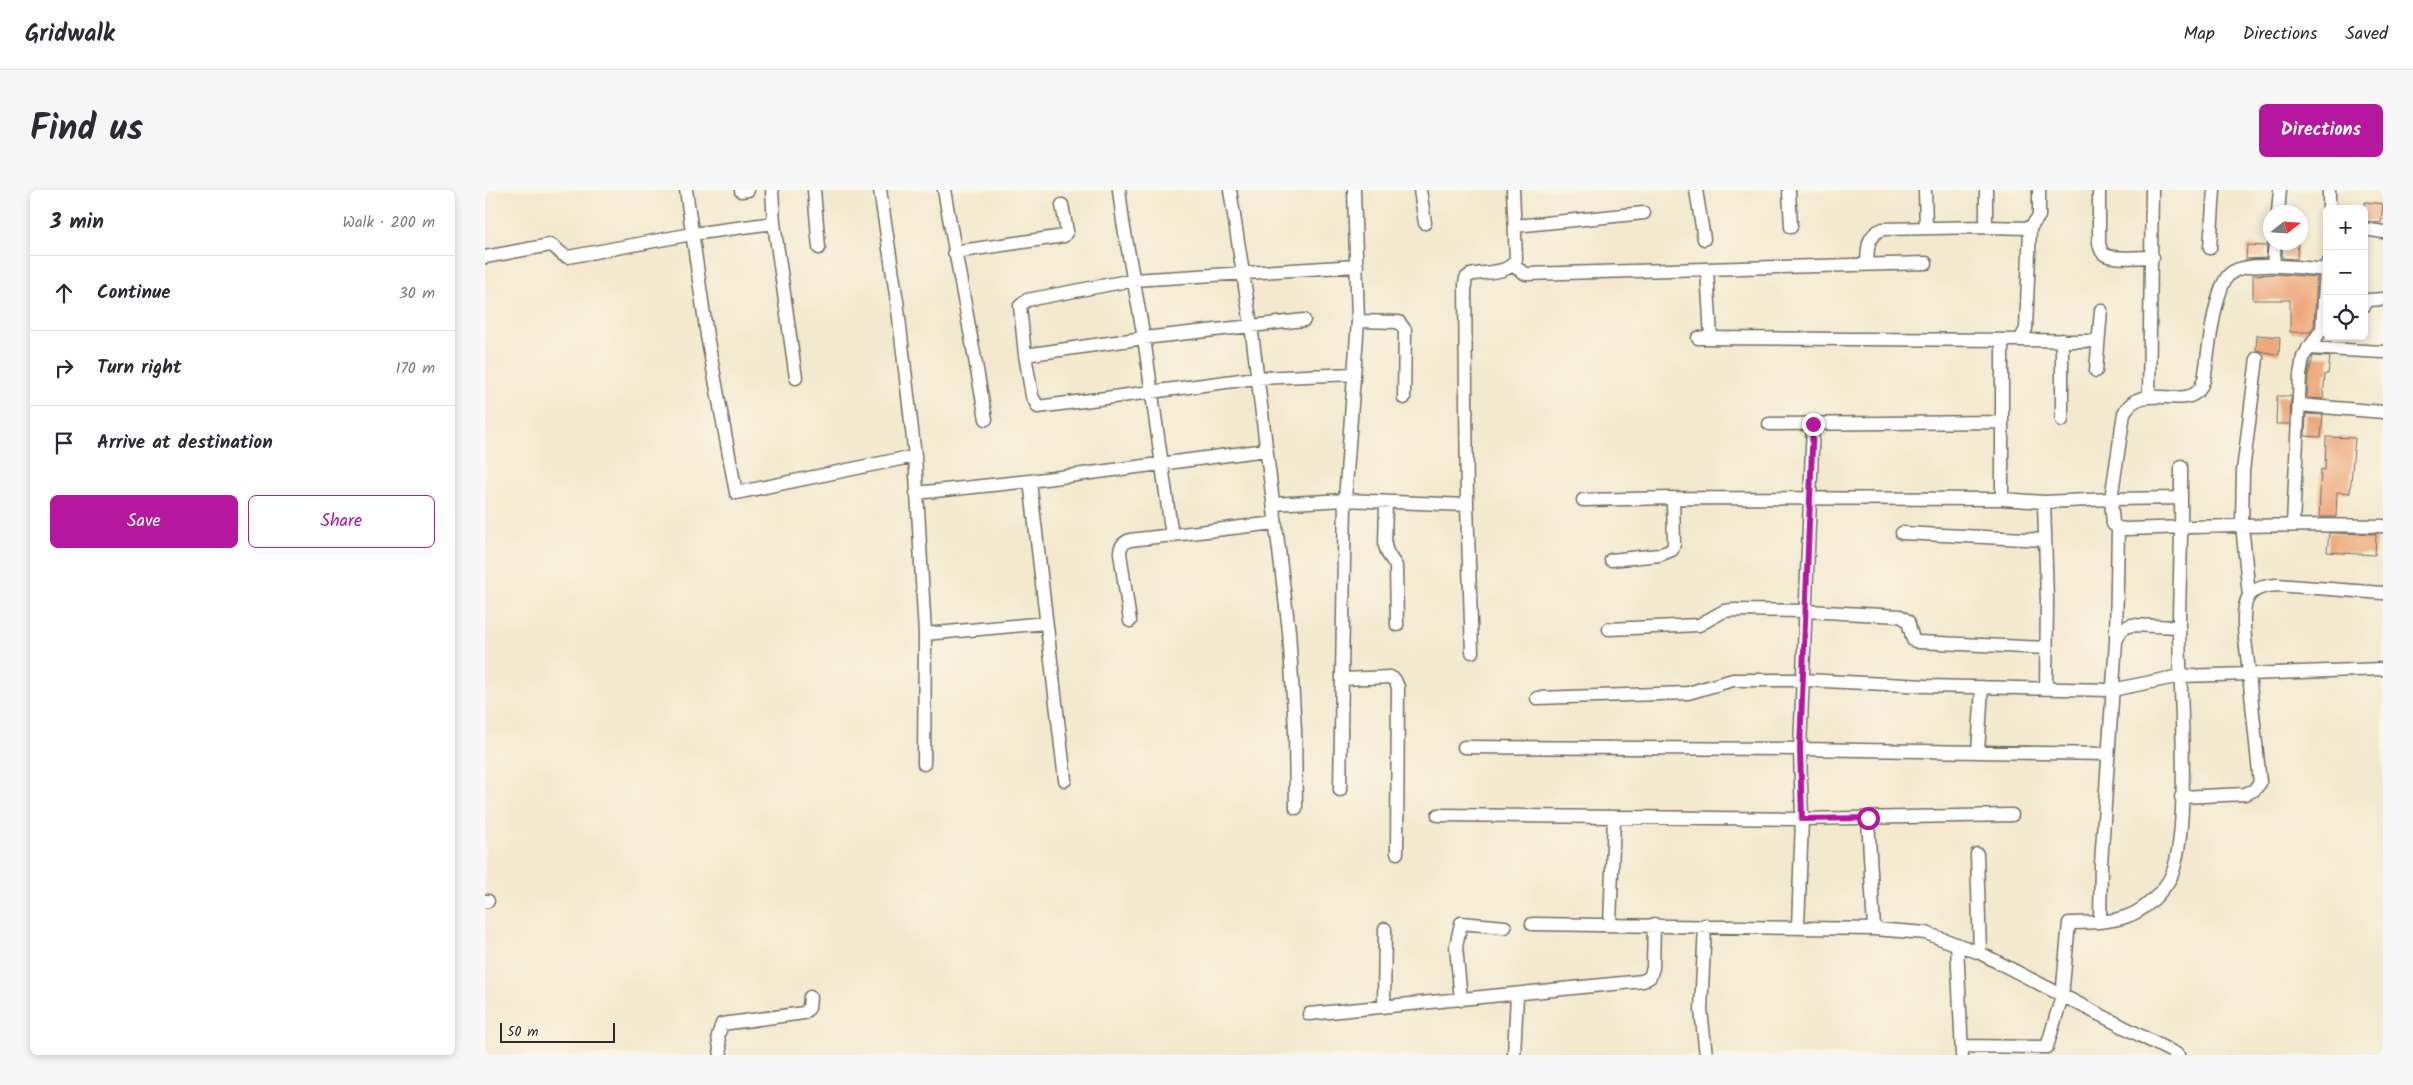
<!DOCTYPE html>
<html lang="en">
<head>
<meta charset="utf-8">
<style>
	:root { --surface:#fff; --page:#f7f7f7; --text:#2b2b33; --muted:#7c7c81; --line:#e1e1e2; --accent:#b5179e }
	body { margin:0; font-family:Kalam,sans-serif; background:var(--page); color:var(--text) }
	.controls { position:absolute; right:15px; top:15px; display:grid; overflow:hidden; border-radius:8px; box-shadow:0 2px 8px #0003 }
	.controls button { width:45px; height:45px; display:grid; place-items:center; padding:0; border:0; border-bottom:1px solid var(--line); background:var(--surface); color:var(--text); font:25px sans-serif }
	.compass { position:absolute; left:1778px; top:15px; width:45px; height:45px; border-radius:50%; background:var(--surface); box-shadow:0 2px 8px #0003; rotate:73deg }
	.scale { position:absolute; left:15px; bottom:12px; width:115px; box-sizing:border-box; padding-left:5px; border:2px solid #2b2b2b; border-top:0; font-size:14px; line-height:18px; white-space:nowrap; color:#2b2b2b; -webkit-text-stroke:4px #fcf5e5; paint-order:stroke }
	.stop { position:absolute; width:15px; height:15px; margin:-11px; border:4px solid #b5179e; border-radius:50%; background:#fff }
	.stop.end { background:#b5179e; border-color:#fff; box-shadow:0 1px 5px #0008 }
	.list { margin:0; padding:0; list-style:none }
	h2 { display:flex; justify-content:space-between; align-items:center; height:65px; margin:0; padding:0 20px; font-size:21px }
	h2 small { font-size:16px; font-weight:400; color:var(--muted) }
	.list li { display:grid; grid-template-columns:32px 1fr auto; gap:15px; align-items:center; box-sizing:border-box; height:75px; padding:0 20px; border-top:1px solid var(--line) }
	.list b { display:block; font-size:19px; white-space:nowrap }
	.list em { font-size:16px; font-style:normal; color:var(--muted) }
	.actions { display:flex; gap:10px; padding:15px 20px }
	.actions a { flex:1; padding:11px 0; border:1px solid var(--accent); border-radius:8px; text-align:center; font-size:18px; color:var(--accent) }
	.actions .main { background:var(--accent); color:#fff }
	.icon { flex:none; width:28px; height:28px; fill:none; stroke:currentColor; stroke-width:2; stroke-linecap:round; stroke-linejoin:round }
	.map { position:relative; flex:none; width:1898px; height:865px; overflow:hidden; border-radius:8px }
	header { display:flex; align-items:center; gap:30px; box-sizing:border-box; height:70px; padding:0 25px; background:var(--surface); border-bottom:1px solid var(--line) }
	header strong { font-size:24px }
	nav { display:flex; gap:28px; margin-inline-start:auto; font-size:18px }
	.intro { display:flex; align-items:center; justify-content:space-between; box-sizing:border-box; height:120px; padding:0 30px }
	h1 { margin:0; font-size:35px }
	.button { padding:12px 22px; border-radius:8px; background:var(--accent); color:#fff; font-size:18px; font-weight:700 }
	main { display:flex; gap:30px; padding:0 30px }
	aside { flex:1; background:var(--surface); border-radius:8px; box-shadow:0 2px 8px #0003 }
	.map>svg:first-child { display:block }
	.building { fill:#eda87c }
	.lines { fill:none; stroke-linecap:round; stroke-linejoin:round }
	.street-casing { stroke:#716e64; stroke-width:15 }
	.street { stroke:#fff; stroke-width:12 }
	.route { stroke:#b5179e; stroke-width:6 }
</style>
</head>
<body>
<header>
<strong>Gridwalk</strong>
<nav><a>Map</a><a>Directions</a><a>Saved</a></nav>
</header>
<div class="intro"><h1>Find us</h1><a class="button">Directions</a></div>
<main>
<aside>
<h2>3 min<small>Walk · 200 m</small></h2>
<ul class="list">
<li><svg class="icon" aria-label="ahead" viewBox="0 0 24 24"><path d="M12 20V5M6 11l6-6 6 6"/></svg><div><b>Continue</b></div><em>30 m</em></li>
<li><svg class="icon" aria-label="right" viewBox="0 0 24 24"><path d="M7 20v-9h11M14 6l5 5-5 5"/></svg><div><b>Turn right</b></div><em>170 m</em></li>
<li><svg class="icon" aria-label="arrive" viewBox="0 0 24 24"><path d="M6 21V4h12l-3 4 3 4H6"/></svg><div><b>Arrive at destination</b></div></li>
</ul>
<div class="actions"><a class="main">Save</a><a>Share</a></div>
</aside>
<div class="map">
<svg width="1898" height="865" viewBox="0 0 1898 865">
	<rect width="100%" height="100%" fill="#fcf5e5"/>
	<filter id="ink" filterUnits="userSpaceOnUse"><feTurbulence type="fractalNoise" baseFrequency=".02" numOctaves="2"/><feDisplacementMap in="SourceGraphic" scale="10" xChannelSelector="R" yChannelSelector="G"/><feConvolveMatrix kernelMatrix="1 2 1 2 8 2 1 2 1" color-interpolation-filters="sRGB"/></filter>
	<filter id="wash" filterUnits="userSpaceOnUse"><feTurbulence type="fractalNoise" baseFrequency=".0096" numOctaves="4" result="noise"/><feDisplacementMap in="SourceGraphic" scale="20" xChannelSelector="R" yChannelSelector="G"/><feGaussianBlur stdDeviation="1.12" result="paint"/><feColorMatrix in="noise" values="0 0 0 0 0 0 0 0 0 0 0 0 0 0 0 0 0 1.4 0 .05"/><feComposite in="paint" operator="in"/></filter>
	<g filter="url(#wash)">
		<rect width="100%" height="100%" fill="#f2e9ce"/>
		<g id="blocks">
			<!-- building -->
			<path class="building" d="M1880,12l18,2 -2,19 -17,-2z
				M1798,52h15l-1,17 -15,-1z
				M1762,55l20,1 -1,12 -20,1z
				M1791,84l41,3 -3,49 -4,6h-20v-32h-37v-25z
				M1772,145l23,2 -1,18 -23,-5z
				M1828,166l17,1 -2,17h-3l-2,25 -16,-1 1,-22z
				M1792,206h14l-1,28h-14z
				M1821,224l17,1 -2,22 -16,-1z
				M1841,247l29,1 -5,55 -13,-1 -1,25h-17l2,-48 4,1z
				M1844,343l47,1 -1,21 -48,-3z"/>
		</g>
	</g>
	<g filter="url(#ink)">
		<use href="#blocks" fill-opacity="0" stroke="#716e64" stroke-width="1"/>
		<g class="lines">
			<defs>
				<path id="street" d="M201,0l21,146 29,157 179,-37 10,178 121,-11
					M287,0l2,33 22,155
					M329,0l5,58
					M395,0l17,111 18,155
					M459,0l42,229
					M634,0l4,32 21,116 28,198
					M745,0l21,135 38,306 6,99 1,78
					M935,0l5,33
					M1211,0l8,49
					M1304,0l2,37
					M1440,0l1,38
					M1501,0v37l44,1
					M1614,0v53c1,4 1,8 5,11 7,6 38,3 49,3
					M256,1l7,-1
					M1844,19v-19
					M1793,22l2,-22
					M1030,36l129,-13
					M1879,39l19,3
					M1725,58l4,-58
					M469,62l110,-16 3,-5 -5,-26
					M0,67l65,-12c8,2 9,10 18,12l124,-23 82,-11
					M1382,74c1,-15 -1,-29 16,-35l103,-2
					M1028,76l13,8 400,-11
					M1788,76l2,-24
					M1222,79l4,69
					M1879,116l4,-6 15,-1
					M819,130l-160,18 -119,17 -5,-49 7,-6 106,-20 224,-14
					M873,131l41,1 6,8 -1,68
					M1213,148l322,2 6,-11 4,-101 9,-12v-26
					M1535,150l77,1
					M1577,150v80
					M1823,158l75,4
					M540,165l7,41 6,11 218,-29 98,-4
					M1611,181l5,-61
					M1664,207l3,-207
					M1814,215l84,7
					M1284,234l232,-2
					M1696,276v32
					M431,303l114,-12
					M1517,309v-158
					M1098,310l90,-2 329,1 42,3 67,-3 13,-86c17,-32 56,-4 74,-22 3,-2 4,-8 6,-11 4,-22 10,-95 27,-107 17,-13 73,-5 95,-3l1,-6
					M901,312l-1,44 3,8 8,12 1,59
					M1559,312l3,98 -1,89
					M788,314l72,-4 122,5
					M1808,334l7,-149 3,-18 19,-28 4,-59
					M1417,343l143,7
					M1126,370l48,-5 13,-5 2,-6 -1,-46
					M1898,403l-106,-8c-10,1 -21,2 -28,11 -11,15 -1,59 0,78l134,-5
					M1764,406l-7,-72 1,-53 14,-113
					M645,431l-10,-68c0,-7 3,-10 10,-13l145,-17
					M1124,439l90,-4 25,-14 9,-1 73,1 94,5 8,5 5,19 5,2 128,6
					M1631,448l2,-110
					M987,462l-5,-147 -2,-221 1,-6 4,-3c15,-4 39,0 46,-16l-3,-69
					M858,489l47,-2 5,3 3,7 -1,166
					M1052,508l151,-5 45,-13h71l122,6 186,4 68,-14 69,-2 11,109 -6,7 -9,4 -64,3
					M979,557l336,2 308,5
					M1493,562l4,-65
					M439,574l1,-130
					M580,590l-35,-299 236,-31
					M855,600l5,-290 13,-179 -4,-131
					M953,625l364,4 210,-4
					M1383,628l6,111
					M1492,664l3,99
					M0,711h3
					M1615,732l1,-58 15,-223 6,-12 9,-4 48,2
					M1047,734l342,5 52,4 54,20 198,102
					M1125,735l4,-108
					M1220,735l-4,85 5,45
					M1313,737l4,-108 -2,-70 13,-325
					M1472,754l5,111
					M976,810l-5,-54 5,-23 44,4
					M899,817l1,-78
					M824,824l334,-33 7,-4 3,-9 1,-44
					M1477,856l85,1 15,-51 7,-73c45,-1 71,-1 99,-41 25,-38 11,-203 11,-255 0,-43 3,-86 2,-129l-70,1 2,25 5,4 8,1c86,-3 171,-5 257,-3
					M236,865l-3,-19 4,-12 82,-11 5,-5 1,-11
					M1029,865l3,-60"/>
			</defs>
			<!-- street casing -->
			<use href="#street" class="street-casing"/>
			<!-- street -->
			<use href="#street" class="street"/>
		</g>
	</g>
	<g class="lines" filter="url(#ink)">
		<!-- route -->
		<path class="route" d="M1328,234l-13,324 2,71 66,-1"/>
	</g>
</svg>
<div class="controls">
<button>+</button>
<button>−</button>
<button><svg class="icon" aria-label="locate" viewBox="0 0 24 24"><circle cx="12" cy="12" r="6"/><path d="M12 2v4M12 18v4M2 12h4M18 12h4"/></svg></button>
</div>
<svg class="compass" viewBox="-18 -18 36 36"><path d="M0-13l5 13h-10z" fill="#e53935"/><path d="M0 13l5-13h-10z" fill="#7c7c81"/></svg>
<div class="scale">50 m</div>
<div class="stop" style="left:1383px;top:628px"></div>
<div class="stop end" style="left:1328px;top:234px"></div>
</div>
</main>
</body>
</html>
